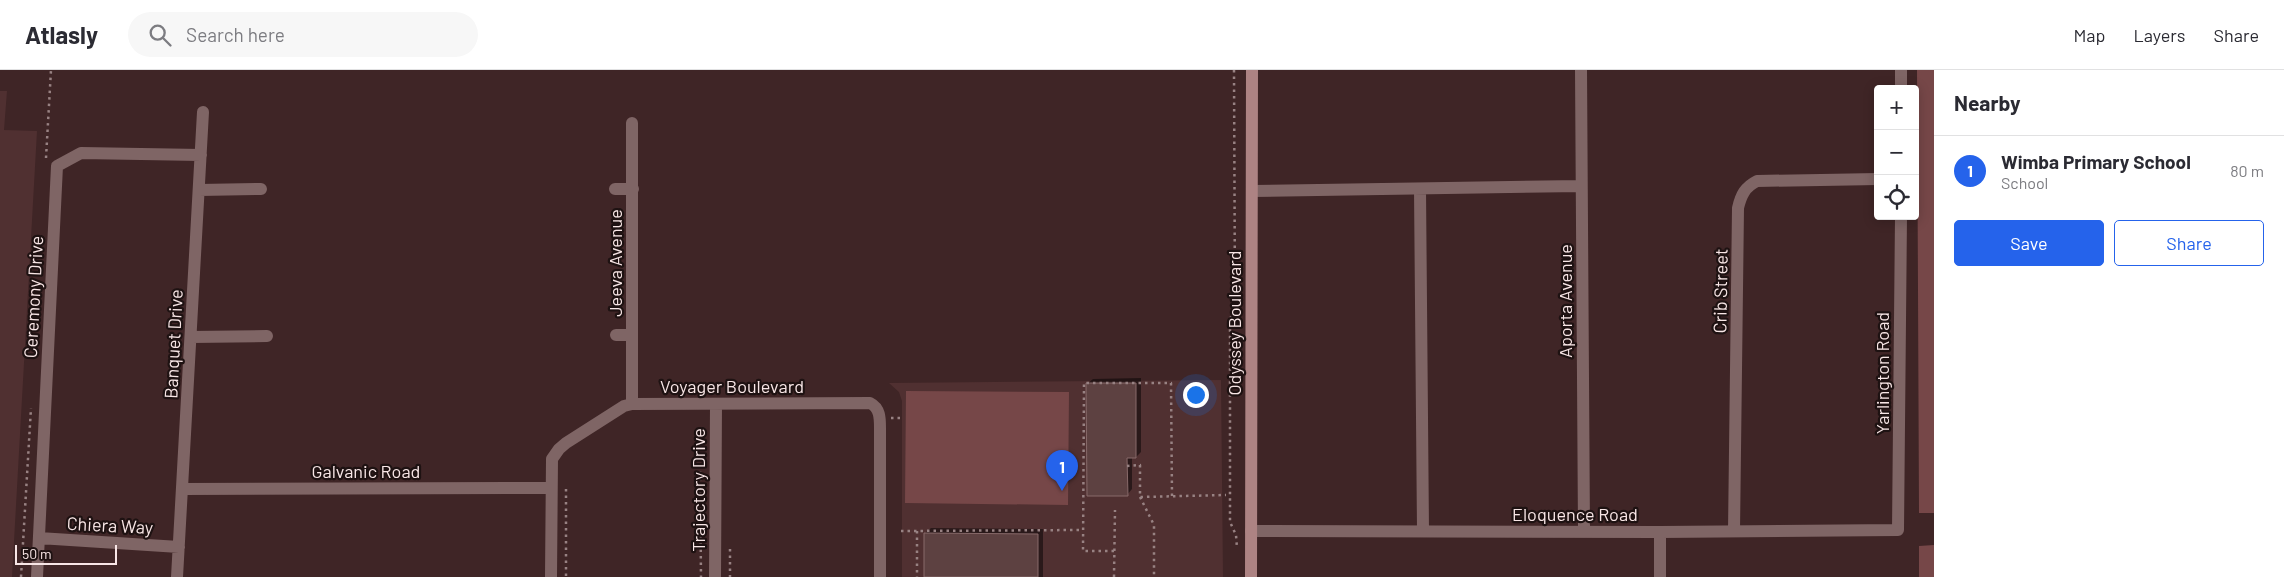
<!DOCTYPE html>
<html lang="en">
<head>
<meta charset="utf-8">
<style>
	:root { --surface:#fff; --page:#f7f7f7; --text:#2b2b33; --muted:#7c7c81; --line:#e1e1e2; --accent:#2563eb }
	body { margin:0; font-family:Barlow,sans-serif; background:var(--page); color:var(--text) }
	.controls { position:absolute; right:15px; top:15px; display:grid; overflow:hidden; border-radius:5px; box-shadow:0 2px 12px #0003 }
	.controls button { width:45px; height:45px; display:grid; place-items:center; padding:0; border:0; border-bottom:1px solid var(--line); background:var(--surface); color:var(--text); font:25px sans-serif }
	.scale { position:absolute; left:15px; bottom:12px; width:102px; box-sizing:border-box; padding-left:5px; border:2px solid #f8e6e6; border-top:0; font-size:14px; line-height:18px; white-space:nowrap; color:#f8e6e6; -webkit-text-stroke:4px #1e1212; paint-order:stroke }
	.you { position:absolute; left:1195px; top:324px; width:18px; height:18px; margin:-12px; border:4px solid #fff; border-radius:50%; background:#1a73e8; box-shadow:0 0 0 8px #1a73e833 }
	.badge { display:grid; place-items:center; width:32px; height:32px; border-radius:50%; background:var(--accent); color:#fff; font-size:16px; font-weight:700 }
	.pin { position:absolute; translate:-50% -41px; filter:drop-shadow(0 1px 2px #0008) }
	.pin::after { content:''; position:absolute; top:26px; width:18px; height:15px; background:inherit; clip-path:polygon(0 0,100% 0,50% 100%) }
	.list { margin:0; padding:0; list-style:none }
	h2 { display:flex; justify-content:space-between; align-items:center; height:65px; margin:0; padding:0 20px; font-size:21px }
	h2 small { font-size:16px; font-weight:400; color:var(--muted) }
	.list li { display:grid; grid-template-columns:32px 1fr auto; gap:15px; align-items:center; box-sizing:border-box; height:70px; padding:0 20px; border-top:1px solid var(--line) }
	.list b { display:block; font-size:19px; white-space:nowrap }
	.list p { margin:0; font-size:16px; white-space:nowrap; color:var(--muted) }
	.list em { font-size:16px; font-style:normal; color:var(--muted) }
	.actions { display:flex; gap:10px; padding:15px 20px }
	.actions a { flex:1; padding:11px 0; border:1px solid var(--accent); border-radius:5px; text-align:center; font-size:18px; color:var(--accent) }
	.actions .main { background:var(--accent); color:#fff }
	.icon { flex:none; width:28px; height:28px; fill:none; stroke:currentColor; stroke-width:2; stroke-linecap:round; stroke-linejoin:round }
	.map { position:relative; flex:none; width:1934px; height:507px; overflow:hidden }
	header { display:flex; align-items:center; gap:30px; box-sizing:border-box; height:70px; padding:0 25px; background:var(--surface); border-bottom:1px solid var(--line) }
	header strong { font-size:24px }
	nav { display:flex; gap:28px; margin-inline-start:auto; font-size:18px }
	.search { width:350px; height:45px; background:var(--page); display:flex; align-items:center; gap:12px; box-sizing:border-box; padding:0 18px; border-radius:28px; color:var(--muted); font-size:19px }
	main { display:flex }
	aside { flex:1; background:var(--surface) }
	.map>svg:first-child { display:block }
	.built { fill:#503031 }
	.green { fill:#764748 }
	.shadow { fill:#0007 }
	.building { fill:#5d4141; stroke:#886a6a }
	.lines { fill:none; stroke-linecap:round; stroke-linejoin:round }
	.path { stroke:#988283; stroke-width:2.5; stroke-dasharray:2.5 4; stroke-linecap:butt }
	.street { stroke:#7f6565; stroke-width:12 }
	.secondary { stroke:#ad8383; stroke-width:12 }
	.labels { text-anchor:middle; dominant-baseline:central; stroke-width:4.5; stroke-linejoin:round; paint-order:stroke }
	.street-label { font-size:18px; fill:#f8e6e6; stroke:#1e1212 }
</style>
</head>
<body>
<header>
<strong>Atlasly</strong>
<div class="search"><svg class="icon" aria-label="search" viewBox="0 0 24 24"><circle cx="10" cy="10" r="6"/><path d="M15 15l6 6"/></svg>Search here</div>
<nav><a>Map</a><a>Layers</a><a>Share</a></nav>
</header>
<main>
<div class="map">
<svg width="1934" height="507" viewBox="0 0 1934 507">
	<rect width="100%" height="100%" fill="#3f2526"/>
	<!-- built -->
	<path class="built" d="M0,21h7l-3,39 33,1 -25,446h-12z
		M1221,310l2,197h-321v-176l-3,-9 -10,-9z"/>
	<!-- green -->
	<path class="green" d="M1917,0h17v443h-15z
		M906,321l163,1 -1,113 -163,-2z
		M1934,475v32h-15v-31z"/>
	<!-- shadow -->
	<path class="shadow" d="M1141,308v74l-5,5h-4v32l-5,6 -40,-111 6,-5z
		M931,458l112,1v48h-118v-44z"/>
	<!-- building -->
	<path class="building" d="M1086,313h50v75h-9l1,38h-41z
		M924,463l114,1v43h-114z"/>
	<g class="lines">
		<!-- path -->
		<path class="path" d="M1234,0l1,234 -5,16v202l6,13 1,13
			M46,88l5,-88
			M891,348h10
			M700,395l1,112
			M1127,396l13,-1v32l86,-2
			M566,419v88
			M1140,427l14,28v52
			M901,461l181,-1
			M917,461v46
			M730,479v28
			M1114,481h-31l1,-168h87l1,113
			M21,507l10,-169
			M1114,507l1,-67"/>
		<!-- street -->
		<path class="street" d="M1581,0l3,461
			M1901,0v19
			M615,119h18
			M1420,119l3,342
			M199,120l62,-1
			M1252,121l329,-5
			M616,265h16
			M191,267l76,-1
			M632,334v-281
			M182,419l369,-1
			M1251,461l409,1 238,-2 3,-314
			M1734,461l4,-323c3,-13 7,-21 19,-27l121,-2
			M1660,462v45
			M39,468l140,9
			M37,507l20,-411 24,-13 120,2
			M177,507l26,-465
			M551,507l1,-118 7,-10 7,-6 58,-37 8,-2 238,-1c10,5 10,15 10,25v149
			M715,507l1,-173"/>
		<!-- secondary -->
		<path class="secondary" d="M1251,507l1,-507"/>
	</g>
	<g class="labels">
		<!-- street labels -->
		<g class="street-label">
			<text transform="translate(615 193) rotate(-90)">Jeeva Avenue</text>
			<text transform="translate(1720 221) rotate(-89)">Crib Street</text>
			<text transform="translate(33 227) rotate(-87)">Ceremony Drive</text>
			<text transform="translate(1565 231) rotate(-90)">Aporta Avenue</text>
			<text transform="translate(1234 253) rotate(-90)">Odyssey Boulevard</text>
			<text transform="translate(173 274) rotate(-87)">Banquet Drive</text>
			<text transform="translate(1882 303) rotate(-90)">Yarlington Road</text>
			<text x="732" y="316">Voyager Boulevard</text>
			<text x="366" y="401">Galvanic Road</text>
			<text transform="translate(698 420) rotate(-90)">Trajectory Drive</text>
			<text x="1575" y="444">Eloquence Road</text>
			<text transform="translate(110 455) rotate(3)">Chiera Way</text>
		</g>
	</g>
</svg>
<div class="controls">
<button>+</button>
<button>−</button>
<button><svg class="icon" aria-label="locate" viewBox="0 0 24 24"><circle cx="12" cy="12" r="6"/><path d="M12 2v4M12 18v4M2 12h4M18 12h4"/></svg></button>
</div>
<div class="scale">50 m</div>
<div class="you"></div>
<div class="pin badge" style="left:1062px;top:421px">1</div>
</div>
<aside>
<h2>Nearby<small></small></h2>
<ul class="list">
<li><span class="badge">1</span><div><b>Wimba Primary School</b><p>School</p></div><em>80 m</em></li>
</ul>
<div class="actions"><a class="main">Save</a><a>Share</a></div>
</aside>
</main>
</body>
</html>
